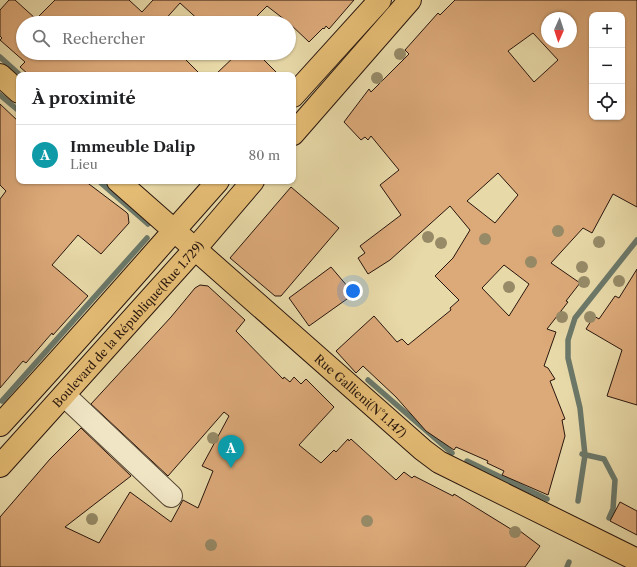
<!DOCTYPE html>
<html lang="fr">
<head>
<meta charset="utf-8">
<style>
	:root { --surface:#fff; --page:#f6f6f6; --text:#202124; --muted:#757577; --line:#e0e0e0; --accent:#2563eb }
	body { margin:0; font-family:"Libre Caslon Text",serif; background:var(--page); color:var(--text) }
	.controls { position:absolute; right:12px; top:12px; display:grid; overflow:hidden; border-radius:8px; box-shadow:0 1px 3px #0004 }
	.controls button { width:36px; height:36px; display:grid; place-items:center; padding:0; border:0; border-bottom:1px solid var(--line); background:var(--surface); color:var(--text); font:20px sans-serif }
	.compass { position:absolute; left:541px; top:12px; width:36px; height:36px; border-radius:50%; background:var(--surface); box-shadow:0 1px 3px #0004; rotate:183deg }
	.you { position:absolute; left:353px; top:291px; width:14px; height:14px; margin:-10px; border:3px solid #fff; border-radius:50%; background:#1a73e8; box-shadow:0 0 0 6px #1a73e833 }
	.badge { display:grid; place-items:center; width:26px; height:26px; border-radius:50%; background:var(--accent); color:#fff; font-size:13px; font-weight:700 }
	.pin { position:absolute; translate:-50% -33px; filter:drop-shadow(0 1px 2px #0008) }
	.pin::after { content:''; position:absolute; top:21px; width:14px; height:12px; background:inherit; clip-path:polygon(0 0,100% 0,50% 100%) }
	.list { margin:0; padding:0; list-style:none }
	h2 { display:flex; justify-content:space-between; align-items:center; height:52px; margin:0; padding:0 16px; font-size:17px }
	h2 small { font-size:13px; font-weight:400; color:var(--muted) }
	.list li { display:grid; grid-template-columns:26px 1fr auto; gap:12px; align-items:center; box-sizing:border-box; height:60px; padding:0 16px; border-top:1px solid var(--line) }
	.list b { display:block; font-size:15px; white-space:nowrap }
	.list p { margin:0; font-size:13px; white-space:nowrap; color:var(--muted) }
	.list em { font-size:13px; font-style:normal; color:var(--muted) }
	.icon { flex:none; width:22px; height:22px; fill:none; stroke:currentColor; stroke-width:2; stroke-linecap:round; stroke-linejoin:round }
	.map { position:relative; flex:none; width:637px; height:567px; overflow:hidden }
	.search { position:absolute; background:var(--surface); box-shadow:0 1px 3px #0004; left:16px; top:16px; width:280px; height:44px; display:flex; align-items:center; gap:10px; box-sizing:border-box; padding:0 14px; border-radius:22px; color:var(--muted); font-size:15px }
	.panel { position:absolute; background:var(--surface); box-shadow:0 1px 3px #0004; left:16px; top:72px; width:280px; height:112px; border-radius:8px }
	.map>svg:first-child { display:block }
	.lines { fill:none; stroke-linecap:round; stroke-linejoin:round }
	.stream { stroke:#6b7869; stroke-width:5.5 }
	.building { fill:#dca979; stroke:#28160d; fill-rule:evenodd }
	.minor-casing { stroke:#584734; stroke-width:24 }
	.major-casing { stroke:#28160d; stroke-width:24 }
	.minor { stroke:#f0e6c6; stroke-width:22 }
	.major { stroke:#e4bc74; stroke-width:22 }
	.tree { fill:#968a67 }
	.labels { text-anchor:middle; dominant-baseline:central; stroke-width:3; stroke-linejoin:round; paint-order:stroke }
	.street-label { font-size:12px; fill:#28160d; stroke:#f0e6c6 }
</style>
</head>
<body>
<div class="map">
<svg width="637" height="567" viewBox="0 0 637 567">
	<rect width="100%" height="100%" fill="#e8d9a8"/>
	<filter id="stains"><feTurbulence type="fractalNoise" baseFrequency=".005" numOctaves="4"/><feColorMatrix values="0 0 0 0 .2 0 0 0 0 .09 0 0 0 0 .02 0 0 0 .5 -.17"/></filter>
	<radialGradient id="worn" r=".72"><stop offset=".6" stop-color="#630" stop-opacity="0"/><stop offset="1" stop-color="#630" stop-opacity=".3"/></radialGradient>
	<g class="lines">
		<!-- stream -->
		<path class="stream" d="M0,57l20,18
			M0,95l19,16
			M101,183l47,41
			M368,380l84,73
			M2,401l145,-163
			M582,454l22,5 11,21 -2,29 -4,9
			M467,461l80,38
			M578,501l7,-46 -5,-47 -12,-50v-18l7,-22 62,-78
			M567,567l2,-5"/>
	</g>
	<!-- building -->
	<path class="building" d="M9,0h6l21,19 19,-19h74l13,12 11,-12h201l-25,29 -3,-3 -2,3 -1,-1 -14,14 -20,-19 -22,-17 -17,17h-48l-22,-20 -18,20h-139v30h156l22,22h-172l-9,-8 5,-5 -25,-22 2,-2 -2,-2v-26z
		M455,0h182v207l-24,-13 -21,39 -9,-5 -32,35 29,20 -14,18 2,1 -21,27 9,3 -12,34 4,2 7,11 -5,2 15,38 -3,1 3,16 -17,59 -46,-20 2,-4 -17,-8 1,-2 -32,-14 -2,3 -28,-19 -30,-34 -33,-31 -7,7 -20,-22 38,-35 23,26 5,-3 6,6 43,-35 -1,-2 9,-8 -24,-24 18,-18 17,-28 -20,-24 -60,54 -22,14 -10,-16 7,-5 -5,-7 41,-31 -21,-30 19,-15 -28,-34 -3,4 -3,-3 -4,3 -17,-18 25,-33 2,3 38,-38 -4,-4 33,-37 2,2zM592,15h30v102h-30zM547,18h24v24h-24zM533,33l25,27 -24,22 -26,-31zM498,173l20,22 -23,28 -28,-22zM504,265l25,19 -20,32 -27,-28z
		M238,53h19l22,22h-64z
		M0,104l19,18v59h66l41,31 2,2 1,9 -28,31 -23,-19 -26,30 36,31 -35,39 -1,-2 -26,30 -3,-2 -23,27v-189l6,-8 -6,-6z
		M291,187l48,41 -58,68h-6l-45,-38z
		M331,267l23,27 -45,32 -20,-28z
		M637,269v136l-30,-9 15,-46 -36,-21 8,-13 5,3 16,-23 4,2z
		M200,285l8,1 37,34 -9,11 47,48 1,-2 6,5 4,-5 7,7 5,-5 28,28 -35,38 22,18 13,-13 2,2 12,-13 1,2 2,-2 45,41 8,-8 8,6 2,-2 39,20 1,-2 60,37 2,-3 24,18 -15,21h-525v-50l50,-58 31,-31 50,48 -66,51 34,16 31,-51 41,30 12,-22 15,8 15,-37 -11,-5 27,-50 -5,-4 -56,64 -77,-72 80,-87 24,-29z
		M620,502l17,9v24l-27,-14z"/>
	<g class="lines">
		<defs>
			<path id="minor" d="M64,395l107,101"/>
			<g id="major">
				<path d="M0,75l19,17"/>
				<path d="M293,96l87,-96"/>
				<path d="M293,134l117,-134"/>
				<path id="s1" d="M118,181l305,269 16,12 198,98"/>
				<path d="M0,425c74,-80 146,-163 218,-244"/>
				<path id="s2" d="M0,466l195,-217 58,-68"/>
			</g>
		</defs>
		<!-- minor casing -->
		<use href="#minor" class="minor-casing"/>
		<!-- major casing -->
		<use href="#major" class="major-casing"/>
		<!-- minor -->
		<use href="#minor" class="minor"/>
		<!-- major -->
		<use href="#major" class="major"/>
	</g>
	<!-- trees -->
	<g class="tree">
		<circle cx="400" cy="54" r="6"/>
		<circle cx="377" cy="78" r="6"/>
		<circle cx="558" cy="231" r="6"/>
		<circle cx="428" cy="237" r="6"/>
		<circle cx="485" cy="239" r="6"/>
		<circle cx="599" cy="242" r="6"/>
		<circle cx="441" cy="243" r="6"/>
		<circle cx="531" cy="262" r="6"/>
		<circle cx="582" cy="267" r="6"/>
		<circle cx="619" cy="281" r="6"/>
		<circle cx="584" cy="282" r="6"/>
		<circle cx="509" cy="287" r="6"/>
		<circle cx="562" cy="317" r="6"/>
		<circle cx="590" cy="317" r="6"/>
		<circle cx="213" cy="438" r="6"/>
		<circle cx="92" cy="519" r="6"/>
		<circle cx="367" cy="521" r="6"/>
		<circle cx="515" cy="532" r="6"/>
		<circle cx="211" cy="545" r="6"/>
	</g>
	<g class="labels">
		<!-- street labels -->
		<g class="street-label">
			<text stroke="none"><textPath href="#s2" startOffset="191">Boulevard de la République(Rue 1.729)</textPath></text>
			<text stroke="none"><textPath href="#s1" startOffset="324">Rue Gallieni(N°1.147)</textPath></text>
		</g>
	</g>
	<rect width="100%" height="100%" filter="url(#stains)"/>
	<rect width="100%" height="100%" fill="url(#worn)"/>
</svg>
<div class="controls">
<button>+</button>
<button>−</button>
<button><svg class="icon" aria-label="locate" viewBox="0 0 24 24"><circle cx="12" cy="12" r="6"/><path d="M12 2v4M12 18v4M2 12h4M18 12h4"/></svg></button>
</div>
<svg class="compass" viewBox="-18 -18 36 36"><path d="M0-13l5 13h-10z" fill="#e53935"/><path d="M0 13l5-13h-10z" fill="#757577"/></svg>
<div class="you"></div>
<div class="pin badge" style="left:231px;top:468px;background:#0f9aa8">A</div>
<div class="search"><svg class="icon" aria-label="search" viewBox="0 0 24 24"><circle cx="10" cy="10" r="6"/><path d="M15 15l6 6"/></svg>Rechercher</div>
<section class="panel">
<h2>À proximité<small></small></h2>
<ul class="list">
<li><span class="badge" style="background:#0f9aa8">A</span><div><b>Immeuble Dalip</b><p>Lieu</p></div><em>80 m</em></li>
</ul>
</section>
</div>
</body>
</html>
